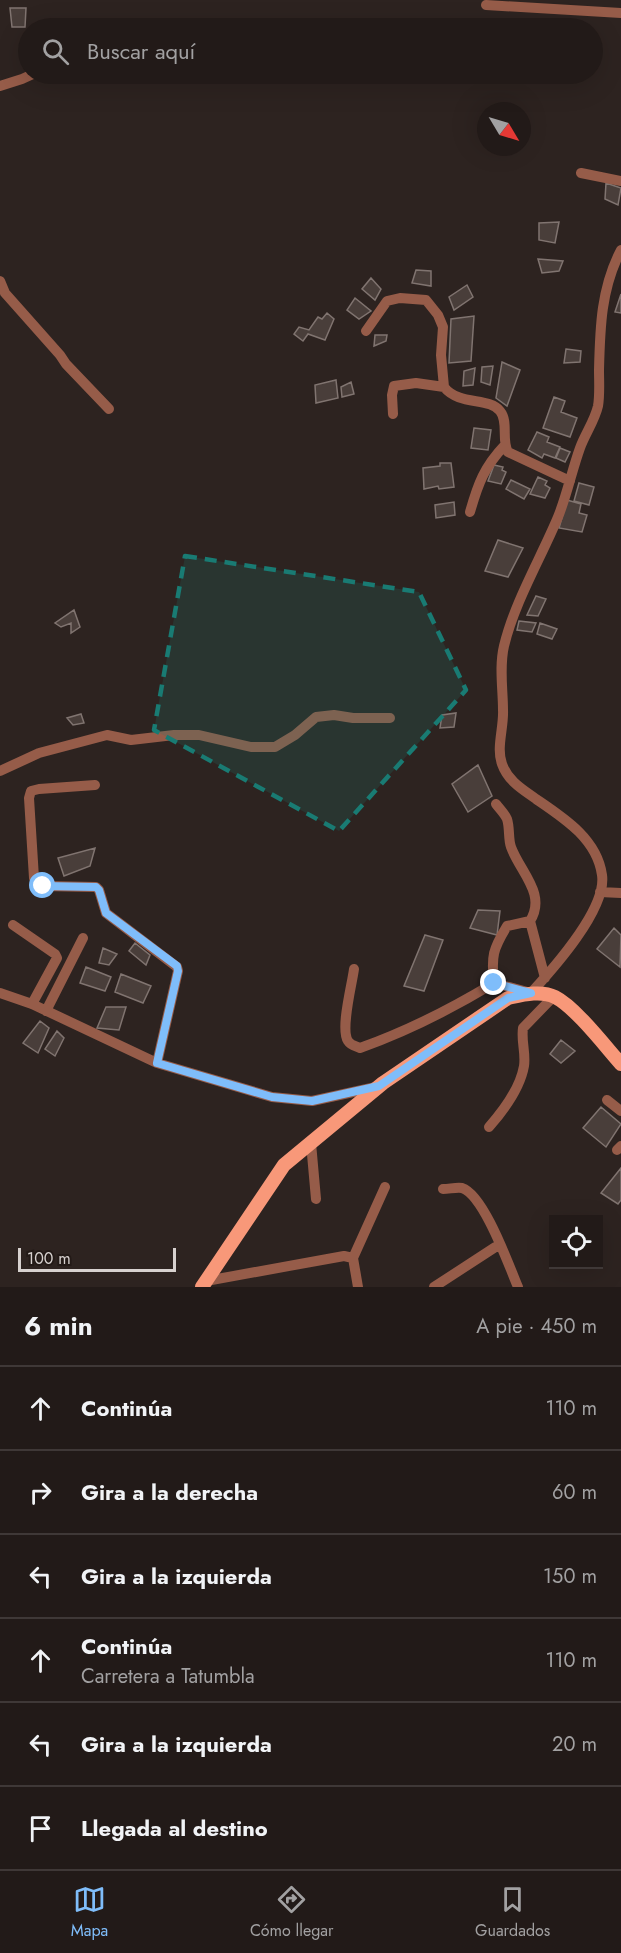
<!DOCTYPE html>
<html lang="es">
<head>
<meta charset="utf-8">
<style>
	:root { --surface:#221a18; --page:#2a2321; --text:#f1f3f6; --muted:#a2a1a2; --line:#3f3837; --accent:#7fbdfa }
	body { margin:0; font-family:Jost,sans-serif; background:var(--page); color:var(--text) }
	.controls { position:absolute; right:18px; bottom:18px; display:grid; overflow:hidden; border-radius:0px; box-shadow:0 6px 24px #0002 }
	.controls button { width:54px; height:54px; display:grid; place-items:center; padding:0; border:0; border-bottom:2px solid var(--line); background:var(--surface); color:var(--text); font:30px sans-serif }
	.compass { position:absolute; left:477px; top:102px; width:54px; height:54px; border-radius:50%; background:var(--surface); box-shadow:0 6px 24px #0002; rotate:128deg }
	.scale { position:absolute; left:18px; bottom:15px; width:158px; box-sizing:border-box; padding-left:6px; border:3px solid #d7d1cf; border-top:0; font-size:16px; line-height:21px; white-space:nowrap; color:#d7d1cf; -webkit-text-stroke:4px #231a17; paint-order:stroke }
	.stop { position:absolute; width:18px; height:18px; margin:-14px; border:4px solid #7fbdfa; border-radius:50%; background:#fff }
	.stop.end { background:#7fbdfa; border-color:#fff; box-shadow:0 2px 6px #0008 }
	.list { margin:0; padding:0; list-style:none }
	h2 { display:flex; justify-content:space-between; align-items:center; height:78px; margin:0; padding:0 24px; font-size:26px }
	h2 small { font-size:20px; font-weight:400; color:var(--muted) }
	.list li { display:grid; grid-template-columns:39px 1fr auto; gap:18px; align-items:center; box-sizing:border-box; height:84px; padding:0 24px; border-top:2px solid var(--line) }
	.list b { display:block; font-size:22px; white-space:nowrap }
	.list p { margin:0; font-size:20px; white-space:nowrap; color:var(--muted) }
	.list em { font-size:20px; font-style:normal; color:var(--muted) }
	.icon { flex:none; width:33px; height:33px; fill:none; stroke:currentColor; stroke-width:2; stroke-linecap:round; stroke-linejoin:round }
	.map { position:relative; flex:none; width:621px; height:1287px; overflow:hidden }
	.search { position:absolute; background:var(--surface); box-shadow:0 6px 24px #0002; left:18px; right:18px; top:18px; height:66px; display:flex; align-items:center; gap:15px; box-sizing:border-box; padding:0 21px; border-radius:33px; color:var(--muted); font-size:22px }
	.sheet { height:582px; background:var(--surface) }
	nav { display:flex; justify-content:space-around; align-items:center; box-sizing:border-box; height:84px; border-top:2px solid var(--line); background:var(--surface); font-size:16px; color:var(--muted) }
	nav a { display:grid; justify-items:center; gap:3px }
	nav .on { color:var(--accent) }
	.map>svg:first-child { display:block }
	.building { fill:#493e3a; stroke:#807470; stroke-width:1.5 }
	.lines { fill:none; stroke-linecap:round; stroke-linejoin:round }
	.minor { stroke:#965c49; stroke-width:10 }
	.major { stroke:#f89879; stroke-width:14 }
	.route { stroke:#7fbdfa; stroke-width:8 }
	.marked { fill:#197b73; fill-opacity:0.2; stroke:#197b73; stroke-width:4.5; stroke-dasharray:12 8; stroke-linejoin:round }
</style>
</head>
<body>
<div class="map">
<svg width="621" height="1287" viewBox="0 0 621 1287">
	<rect width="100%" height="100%" fill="#2d2320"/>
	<!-- building -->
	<path class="building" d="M10,8h16l-1,19h-13z
		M606,183l15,5 -3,17 -13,-6z
		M559,222l-4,21 -16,-3v-17z
		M538,259l25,2 -4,10 -17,2z
		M416,270l15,1v15l-19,-3z
		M371,278l10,11 -6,11 -13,-11z
		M467,285l6,12 -19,13 -5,-13z
		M621,294v19l-6,-1z
		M355,298l16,13 -12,8 -12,-9z
		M327,313l7,6 -9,21 -17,-6 -5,7 -9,-7 5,-7 10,3 9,-13 4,2z
		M474,316l-3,45 -22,2 2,-44z
		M375,335h12l-1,6 -12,5z
		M566,349l15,2 -1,11 -16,1z
		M502,362l18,8 -13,36 -11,-8z
		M493,366l-3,19 -9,-3 1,-15z
		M475,368l-2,17 -10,1 1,-15z
		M336,380l2,18 -22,5 -1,-18z
		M351,382l3,12 -12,3 -1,-10z
		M554,397l11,4 -4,11 16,6 -7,19 -27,-9z
		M474,428l17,2 -3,20 -17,-2z
		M537,432l12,5 -2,5 13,5 -5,11 -11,-4 -2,4 -14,-8z
		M560,448l10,4 -5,10 -9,-4z
		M440,463h11l3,24 -15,2 -1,-3 -14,3 -1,-21 17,-2z
		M494,465l9,2 -1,3 4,2 -5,12 -13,-3z
		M538,477l9,4 -2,4 5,3 -5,10 -15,-4z
		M511,480l19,9 -6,10 -18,-10z
		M579,483l15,4 -5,18 -15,-4z
		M567,500l14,4 -2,9 8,2 -5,17 -23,-4z
		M454,502l1,13 -19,3 -1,-13z
		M498,540l25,8 -15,29 -23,-6z
		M536,596l10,3 -8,17 -11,-1z
		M74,610l6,17 -9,6v-10l-10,4 -6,-4z
		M519,621l17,2 -4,9 -15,-2z
		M540,623l17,6 -5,10 -15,-5z
		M456,713l-2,14 -14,1 2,-13z
		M81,714l3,9 -11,2 -6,-7z
		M478,765l14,31 -24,16 -16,-28z
		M95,848l-5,18 -26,10 -6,-18z
		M478,910l22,1 -3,24 -27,-7z
		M614,928l7,7 -1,32 -23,-18z
		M425,935l18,5 -19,51 -20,-5z
		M135,943l15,12 -4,10 -17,-14z
		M103,948l14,6 -8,11 -10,-2z
		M86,967l25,10 -6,14 -25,-8z
		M121,974l30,12 -8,17 -28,-11z
		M106,1007h20l-7,23 -22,-2z
		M40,1021l9,7 -11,25 -15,-10z
		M57,1031l7,7 -9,18 -10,-7z
		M561,1040l14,11 -14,12 -11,-9z
		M601,1107l20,17 -15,23 -23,-19z
		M621,1168v32l-3,4 -17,-11z"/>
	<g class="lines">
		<!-- minor -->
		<path class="minor" d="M486,5l135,8
			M0,86l22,-7 11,-5
			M581,173l40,8
			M0,281l5,12 55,62 6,9 43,45
			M366,331l21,-30 13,-3 26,2 12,15 5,12 -2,28 3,32
			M393,414l-1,-19 2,-9 22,-3 28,4c15,19 45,10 56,24 9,11 1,29 8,41l62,29
			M470,512c8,-28 14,-45 35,-67
			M0,771l39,-18 68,-18 24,5 43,-5h25l52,12h24l20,-12 21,-18 18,-2 19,3h37
			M95,785l-56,4 -8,2 -2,7 5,80 3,5 6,3 53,1 3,3 7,23 71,54 1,4 -21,92
			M496,804c3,4 9,10 11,15 3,9 1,20 4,28 9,25 36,47 19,74l15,57
			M600,892l21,1
			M13,925l42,29 2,4 -25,46
			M354,969c-2,16 -14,60 -6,72 3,5 8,5 12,7 48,-17 91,-39 134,-65l37,10c22,-24 76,-84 71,-118 -5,-36 -38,-57 -66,-76 -14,-10 -28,-18 -34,-35 -6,-16 2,-37 1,-54 0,-21 -4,-43 1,-64 11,-45 36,-86 54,-129 9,-22 14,-47 22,-69 5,-14 15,-28 18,-42 2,-11 1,-25 1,-36 1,-42 2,-82 22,-120
			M494,983c-3,-27 -1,-34 13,-57l23,-5
			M0,993l32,11 125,59 115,34 40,4 64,-14
			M46,1011l37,-73
			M607,1100l14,11
			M489,1127c15,-17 31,-38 35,-61 2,-13 -3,-25 -1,-38l31,-32
			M311,1143l5,56
			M617,1150l4,-4
			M443,1189c6,0 14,-2 19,-1 22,7 47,78 56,99
			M353,1258l32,-71
			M206,1281l138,-25 9,2 5,29
			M434,1287l66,-43"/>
		<!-- major -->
		<path class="major" d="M202,1287l82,-122 99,-82 125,-85c14,-3 33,-8 47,-1 20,10 50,49 66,67"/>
	</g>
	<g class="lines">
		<!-- route -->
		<path class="route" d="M43,886l53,1 3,3 7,23 71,53 1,5 -21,92 115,34 40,4 67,-15 129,-88 23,-5 -37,-10"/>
	</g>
	<!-- marked area -->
	<path class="marked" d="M185,556l234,36 47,98 -127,141 -185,-101z"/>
</svg>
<div class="controls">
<button><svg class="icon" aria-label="locate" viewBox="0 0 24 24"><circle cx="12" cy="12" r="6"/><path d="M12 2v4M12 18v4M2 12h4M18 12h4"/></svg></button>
</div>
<svg class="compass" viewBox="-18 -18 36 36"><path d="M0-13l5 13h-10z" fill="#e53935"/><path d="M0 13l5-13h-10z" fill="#a2a1a2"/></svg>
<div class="scale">100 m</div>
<div class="stop" style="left:43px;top:886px"></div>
<div class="stop end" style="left:494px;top:983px"></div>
<div class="search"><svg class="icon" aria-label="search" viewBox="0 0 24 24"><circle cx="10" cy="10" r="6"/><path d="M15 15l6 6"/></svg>Buscar aquí</div>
</div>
<section class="sheet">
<h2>6 min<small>A pie · 450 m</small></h2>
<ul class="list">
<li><svg class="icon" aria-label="ahead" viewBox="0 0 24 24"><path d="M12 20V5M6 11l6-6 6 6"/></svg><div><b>Continúa</b></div><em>110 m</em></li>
<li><svg class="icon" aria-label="right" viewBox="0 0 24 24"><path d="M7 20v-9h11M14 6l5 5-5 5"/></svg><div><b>Gira a la derecha</b></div><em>60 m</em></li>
<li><svg class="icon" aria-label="left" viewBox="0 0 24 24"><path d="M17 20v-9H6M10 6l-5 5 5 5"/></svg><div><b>Gira a la izquierda</b></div><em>150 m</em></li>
<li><svg class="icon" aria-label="ahead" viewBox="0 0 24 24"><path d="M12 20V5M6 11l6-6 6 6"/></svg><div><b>Continúa</b><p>Carretera a Tatumbla</p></div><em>110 m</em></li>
<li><svg class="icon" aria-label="left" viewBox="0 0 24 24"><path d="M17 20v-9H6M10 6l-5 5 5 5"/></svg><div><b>Gira a la izquierda</b></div><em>20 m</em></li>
<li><svg class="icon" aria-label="arrive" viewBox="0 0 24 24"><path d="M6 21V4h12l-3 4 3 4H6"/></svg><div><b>Llegada al destino</b></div></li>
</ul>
</section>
<nav>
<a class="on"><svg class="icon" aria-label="map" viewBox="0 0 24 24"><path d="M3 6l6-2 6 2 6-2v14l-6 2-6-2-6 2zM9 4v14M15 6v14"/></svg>Mapa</a>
<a><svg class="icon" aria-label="directions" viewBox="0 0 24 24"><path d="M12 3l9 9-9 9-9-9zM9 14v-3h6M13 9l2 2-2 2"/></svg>Cómo llegar</a>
<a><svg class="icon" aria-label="saved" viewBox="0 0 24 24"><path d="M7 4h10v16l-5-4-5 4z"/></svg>Guardados</a>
</nav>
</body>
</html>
